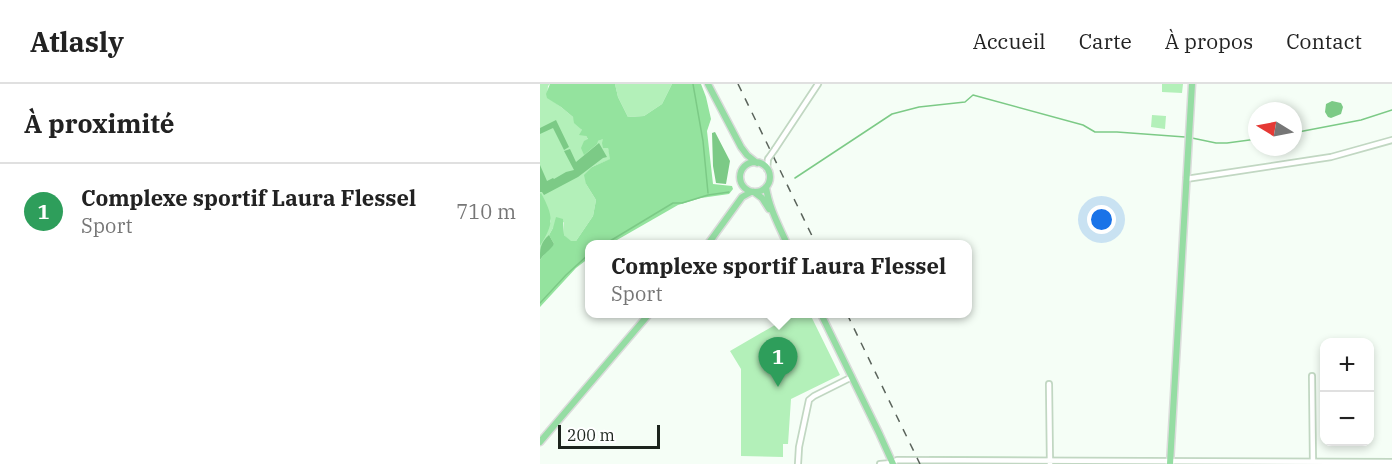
<!DOCTYPE html>
<html lang="fr">
<head>
<meta charset="utf-8">
<style>
	:root { --surface:#fff; --page:#f2f2f2; --text:#222; --muted:#767676; --line:#e0e0e0; --accent:#0f766e }
	body { margin:0; font-family:"IBM Plex Serif",serif; background:var(--page); color:var(--text) }
	.controls { position:absolute; right:18px; bottom:18px; display:grid; overflow:hidden; border-radius:12px; box-shadow:0 3px 9px #0003 }
	.controls button { width:54px; height:54px; display:grid; place-items:center; padding:0; border:0; border-bottom:2px solid var(--line); background:var(--surface); color:var(--text); font:30px sans-serif }
	.compass { position:absolute; left:708px; top:18px; width:54px; height:54px; border-radius:50%; background:var(--surface); box-shadow:0 3px 9px #0003; rotate:280deg }
	.scale { position:absolute; left:18px; bottom:15px; width:102px; box-sizing:border-box; padding-left:6px; border:3px solid #1c241d; border-top:0; font-size:16px; line-height:21px; white-space:nowrap; color:#1c241d; -webkit-text-stroke:4px #fff; paint-order:stroke }
	.you { position:absolute; left:562px; top:136px; width:21px; height:21px; margin:-15px; border:4px solid #fff; border-radius:50%; background:#1a73e8; box-shadow:0 0 0 9px #1a73e833 }
	.badge { display:grid; place-items:center; width:39px; height:39px; border-radius:50%; background:var(--accent); color:#fff; font-size:20px; font-weight:700 }
	.pin { position:absolute; translate:-50% -50px; filter:drop-shadow(0 2px 3px #0008) }
	.pin::after { content:''; position:absolute; top:32px; width:21px; height:18px; background:inherit; clip-path:polygon(0 0,100% 0,50% 100%) }
	.popup { position:absolute; left:45px; top:156px; width:387px; height:78px; box-sizing:border-box; display:grid; place-content:center; border-radius:12px; background:var(--surface); filter:drop-shadow(0 2px 4px #0005); font-size:20px; white-space:nowrap; color:var(--muted) }
	.popup b { font-size:22px; color:var(--text) }
	.popup::after { content:''; position:absolute; left:50%; top:100%; margin-left:-12px; border:12px solid transparent; border-top-color:var(--surface) }
	.list { margin:0; padding:0; list-style:none }
	h2 { display:flex; justify-content:space-between; align-items:center; height:78px; margin:0; padding:0 24px; font-size:26px }
	h2 small { font-size:20px; font-weight:400; color:var(--muted) }
	.list li { display:grid; grid-template-columns:39px 1fr auto; gap:18px; align-items:center; box-sizing:border-box; height:96px; padding:0 24px; border-top:2px solid var(--line) }
	.list b { display:block; font-size:22px; white-space:nowrap }
	.list p { margin:0; font-size:20px; white-space:nowrap; color:var(--muted) }
	.list em { font-size:20px; font-style:normal; color:var(--muted) }
	.map { position:relative; flex:none; width:852px; height:380px; overflow:hidden }
	header { display:flex; align-items:center; gap:36px; box-sizing:border-box; height:84px; padding:0 30px; background:var(--surface); border-bottom:2px solid var(--line) }
	header strong { font-size:28px }
	nav { display:flex; gap:33px; margin-inline-start:auto; font-size:21px }
	main { display:flex }
	aside { flex:1; background:var(--surface) }
	.map>svg:first-child { display:block }
	.green { fill:#b3f0b9 }
	.forest { fill:#94e39e }
	.water { fill:#7cca86 }
	.lines { fill:none; stroke-linecap:round; stroke-linejoin:round }
	.stream { stroke:#7cca86; stroke-width:1.5 }
	.minor-casing { stroke:#c1d7c2; stroke-width:8 }
	.major-casing { stroke:#dbdcdb; stroke-width:9 }
	.minor { stroke:#fff; stroke-width:4.5 }
	.major { stroke:#95dda3; stroke-width:6 }
	.rail { stroke:#5a635b; stroke-width:1.5; stroke-dasharray:8 8; stroke-linecap:butt }
	.minor-bridge-casing { stroke:#c1d7c2; stroke-width:8; stroke-linecap:butt }
	.minor-bridge { stroke:#fff; stroke-width:4.5 }
</style>
</head>
<body>
<header>
<strong>Atlasly</strong>
<nav><a>Accueil</a><a>Carte</a><a>À propos</a><a>Contact</a></nav>
</header>
<main>
<aside>
<h2>À proximité<small></small></h2>
<ul class="list">
<li><span class="badge" style="background:#2e9e5b">1</span><div><b>Complexe sportif Laura Flessel</b><p>Sport</p></div><em>710 m</em></li>
</ul>
</aside>
<div class="map">
<svg width="852" height="380" viewBox="0 0 852 380">
	<rect width="100%" height="100%" fill="#f5fef6"/>
	<!-- green -->
	<path class="green" d="M0,0h10l-2,2 -1,11 14,10 12,10 15,22 10,2 6,-3 -1,10h5l3,11 -19,8 -6,17 10,16 -3,16 -17,25 -5,1 -7,-7v-13l-11,6 -4,7 5,9 -9,9 -5,7v-14l11,-25 -10,-27h-1z
		M75,0h57l-10,20 -18,12 -16,1 -10,-20z
		M622,0h21l-1,9 -20,-1z
		M612,31l14,1 -1,13 -14,-2z
		M254,230h16l30,61 -49,24 -3,45h-5v13l-42,-1v-87l-11,-18z
		M389,372l237,2v6h-234z"/>
	<!-- forest -->
	<path class="forest" d="M10,0h65l3,13 10,20 16,-1 18,-12 10,-20h29l5,13 5,22 -4,12 6,53 19,2 1,3 -4,5 -28,4 -23,7 -68,39h-21v14l-13,10 -36,39v-47l5,-7 9,-9 -5,-9 4,-7 3,-11 7,2 1,16 7,6h5l17,-25 3,-16 -10,-16 -2,-9 8,-8 18,-8 -2,-11h-5l-1,-5 1,-4 -5,2 -1,3 -13,11 -3,-7 3,-7 4,-2 -2,-3 -7,-1 3,-5 -8,-7 -1,-6 -12,-10 -14,-9 -1,-4z
		M1,109c13,24 13,30 -1,53v-52z"/>
	<!-- water -->
	<path class="water" d="M792,17l9,2 2,4 -2,7 -10,4 -3,-1 -3,-5 1,-8z
		M16,36l13,27 -5,3 -11,-22 -13,6v-6z
		M175,48l15,29 -4,23 -10,-1 -3,-17 -1,-33z
		M59,59l8,14 -4,1 -25,19 -34,18 -2,-3h-2v-27l7,16 6,-3 1,1 12,-7 8,-2 -10,-19 6,-2 6,13z
		M9,151l5,9c-4,7 -10,9 -14,16 0,-11 0,-17 9,-25z"/>
	<g class="lines">
		<!-- stream -->
		<path class="stream" d="M153,0l10,57 5,52
			M753,49l68,-13 31,-10
			M652,54l24,5h11l30,-4
			M255,94l97,-64 27,-7 46,-5 8,-7 110,30 12,7h22l68,5
			M65,160l68,-41h9l26,-8 21,-3
			M0,219l26,-28 23,-21"/>
		<defs>
			<path id="minor" d="M235,65l43,-65
				M227,85l1,-10
				M646,95l145,-22 61,-17
				M772,292l1,88
				M509,300l1,80
				M258,380l1,-17 10,-47 5,-4 38,-19
				M340,380l12,-1 5,-3c165,1 330,2 495,2"/>
			<path id="major" d="M168,0l33,63 6,8 10,8
				M200 93a15 15 0 1 1 30 0a15 15 0 1 1-30 0Z
				M226,103c3,21 13,39 21,57
				M214,108l8,6 7,11
				M168,160l34,-47 9,-5
				M281,230l58,119 14,31
				M0,358l109,-128
				M630,380l22,-380"/>
		</defs>
		<!-- minor casing -->
		<use href="#minor" class="minor-casing"/>
		<!-- major casing -->
		<use href="#major" class="major-casing"/>
		<!-- minor -->
		<use href="#minor" class="minor"/>
		<!-- major -->
		<use href="#major" class="major"/>
		<!-- rail -->
		<path class="rail" d="M198,0l78,160
			M307,230l73,150"/>
		<defs>
			<path id="minor-bridge" d="M228,75l7,-10"/>
		</defs>
		<!-- minor-bridge casing -->
		<use href="#minor-bridge" class="minor-bridge-casing"/>
		<!-- minor-bridge -->
		<use href="#minor-bridge" class="minor-bridge"/>
	</g>
</svg>
<div class="controls">
<button>+</button>
<button>−</button>
</div>
<svg class="compass" viewBox="-18 -18 36 36"><path d="M0-13l5 13h-10z" fill="#e53935"/><path d="M0 13l5-13h-10z" fill="#767676"/></svg>
<div class="scale">200 m</div>
<div class="you"></div>
<div class="pin badge" style="left:238px;top:303px;background:#2e9e5b">1</div>
<div class="popup"><b>Complexe sportif Laura Flessel</b>Sport</div>
</div>
</main>
</body>
</html>
